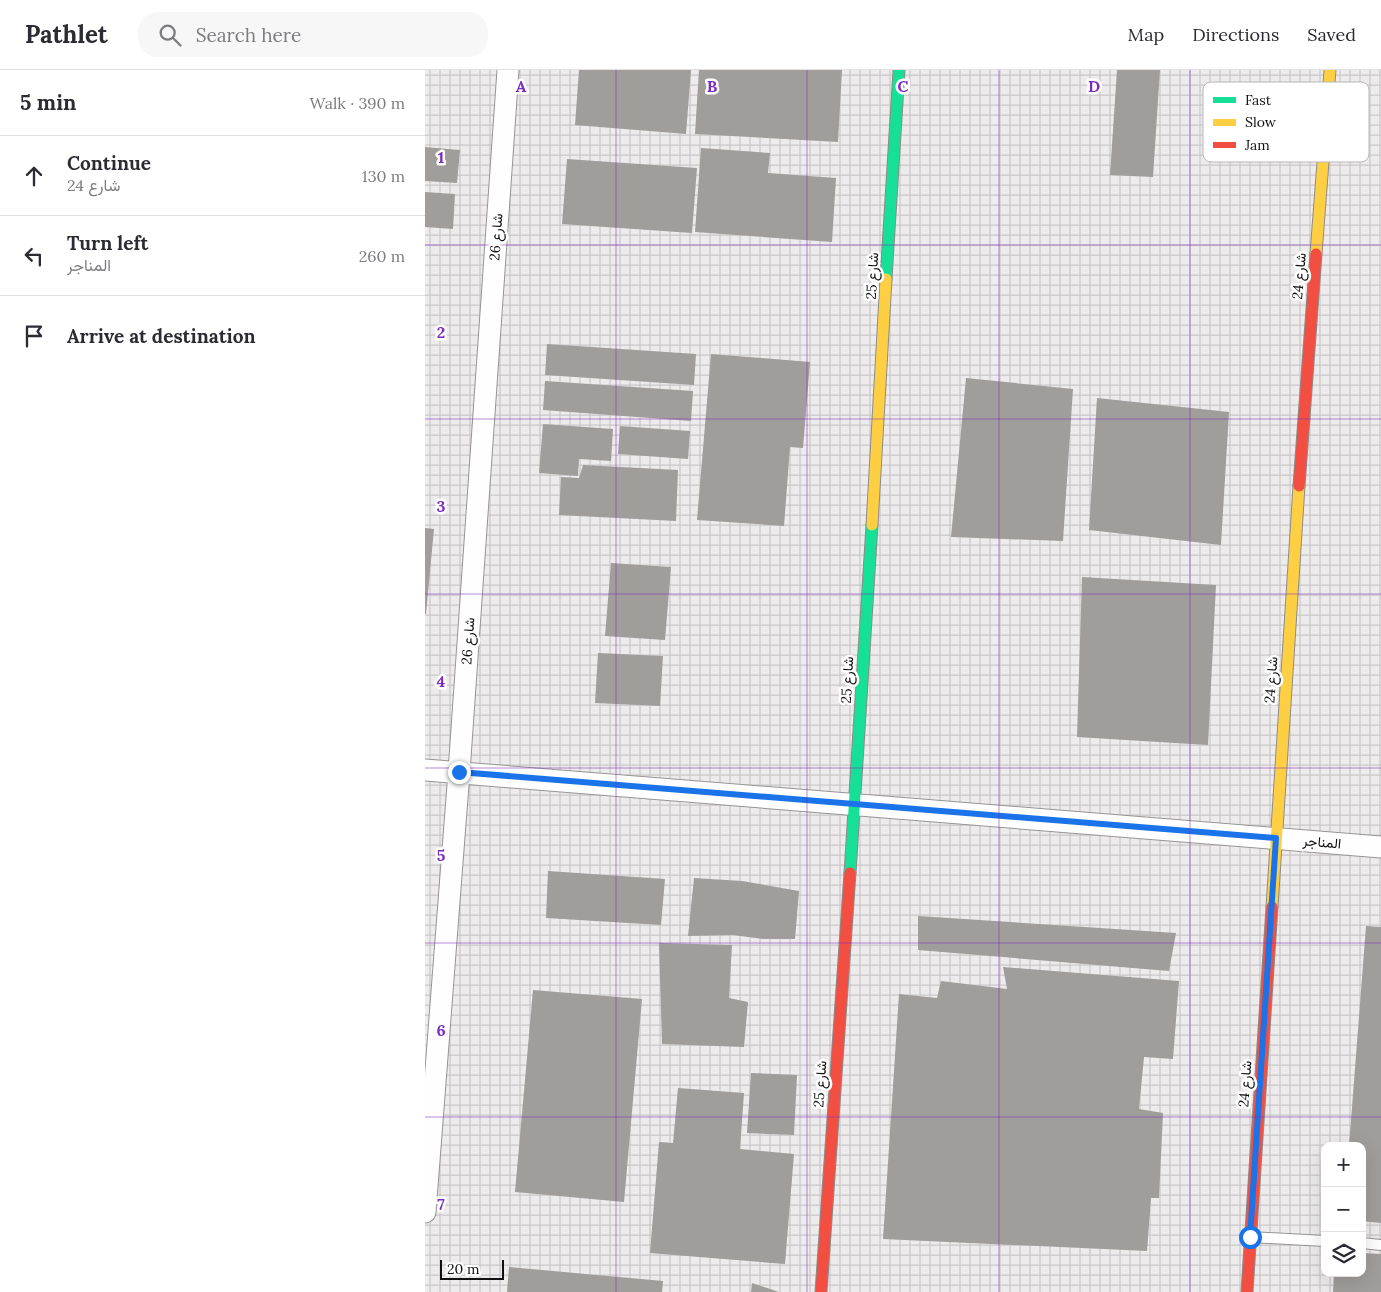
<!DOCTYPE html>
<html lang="en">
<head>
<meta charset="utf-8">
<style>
	:root { --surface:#fff; --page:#f7f7f7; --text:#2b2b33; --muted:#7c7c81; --line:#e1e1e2 }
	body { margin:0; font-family:Lora,Vazirmatn,serif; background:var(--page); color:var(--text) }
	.controls { position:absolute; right:15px; bottom:15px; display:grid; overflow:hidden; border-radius:10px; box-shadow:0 5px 20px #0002 }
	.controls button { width:45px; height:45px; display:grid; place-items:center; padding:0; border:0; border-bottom:1px solid var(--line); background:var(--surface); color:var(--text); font:25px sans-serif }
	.scale { position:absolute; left:15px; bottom:12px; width:64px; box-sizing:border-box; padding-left:5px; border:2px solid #101010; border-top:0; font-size:14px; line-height:18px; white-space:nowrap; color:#101010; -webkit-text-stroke:4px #fff; paint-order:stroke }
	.stop { position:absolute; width:15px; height:15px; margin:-11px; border:4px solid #1a73e8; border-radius:50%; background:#fff }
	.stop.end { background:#1a73e8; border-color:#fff; box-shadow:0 1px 5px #0008 }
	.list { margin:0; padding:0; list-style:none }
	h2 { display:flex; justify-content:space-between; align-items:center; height:65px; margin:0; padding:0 20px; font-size:21px }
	h2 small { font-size:16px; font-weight:400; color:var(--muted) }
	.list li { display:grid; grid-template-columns:32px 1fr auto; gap:15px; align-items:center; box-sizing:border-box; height:80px; padding:0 20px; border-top:1px solid var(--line) }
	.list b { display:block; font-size:19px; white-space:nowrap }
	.list p { margin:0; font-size:16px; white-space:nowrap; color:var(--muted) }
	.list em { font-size:16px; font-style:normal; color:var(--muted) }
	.icon { flex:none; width:28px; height:28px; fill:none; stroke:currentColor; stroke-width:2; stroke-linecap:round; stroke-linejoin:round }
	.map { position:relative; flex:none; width:956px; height:1222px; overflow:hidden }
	header { display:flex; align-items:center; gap:30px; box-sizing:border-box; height:70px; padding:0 25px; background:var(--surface); border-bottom:1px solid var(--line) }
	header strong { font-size:24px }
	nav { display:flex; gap:28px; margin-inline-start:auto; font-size:18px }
	.search { width:350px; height:45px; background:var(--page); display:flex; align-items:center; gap:12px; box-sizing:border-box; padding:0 18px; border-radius:20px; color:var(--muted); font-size:19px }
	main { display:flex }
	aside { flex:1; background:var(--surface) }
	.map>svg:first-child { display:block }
	.industrial { fill:url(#industrial-grid); fill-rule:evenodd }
	.building { fill:#a09d9b }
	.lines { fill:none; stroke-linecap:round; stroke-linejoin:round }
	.lane-casing { stroke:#969594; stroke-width:12 }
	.street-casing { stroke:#969594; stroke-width:23 }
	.fast-casing { stroke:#8d8c8a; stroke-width:13 }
	.slow-casing { stroke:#8d8c8a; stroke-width:13 }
	.jam-casing { stroke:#8d8c8a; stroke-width:13 }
	.lane { stroke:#fffefe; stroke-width:10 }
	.street { stroke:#fffefe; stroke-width:21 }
	.fast { stroke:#16e098; stroke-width:11 }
	.slow { stroke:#ffcf43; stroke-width:11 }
	.jam { stroke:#f24e42; stroke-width:11 }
	.route { stroke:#1a73e8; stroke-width:6 }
	.grid { fill:none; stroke:#7b2cbf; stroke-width:1; stroke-opacity:0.55 }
	.labels { text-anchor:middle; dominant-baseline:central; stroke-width:5; stroke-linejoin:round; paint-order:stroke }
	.street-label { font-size:14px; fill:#101010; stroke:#fff }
	.key { fill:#fff; stroke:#b7b7b7; stroke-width:1 }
	.key-label { font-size:14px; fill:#101010 }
	.grid-label { font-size:16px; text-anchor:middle; font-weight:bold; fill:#7b2cbf; stroke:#fff; stroke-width:5; stroke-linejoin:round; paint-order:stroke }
</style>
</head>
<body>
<header>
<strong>Pathlet</strong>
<div class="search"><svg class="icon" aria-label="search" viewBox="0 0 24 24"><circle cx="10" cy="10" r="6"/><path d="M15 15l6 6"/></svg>Search here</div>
<nav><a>Map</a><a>Directions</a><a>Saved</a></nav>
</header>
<main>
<aside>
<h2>5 min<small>Walk · 390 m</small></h2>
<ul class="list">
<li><svg class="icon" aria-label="ahead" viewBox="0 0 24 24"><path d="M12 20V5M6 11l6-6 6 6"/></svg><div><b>Continue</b><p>شارع 24</p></div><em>130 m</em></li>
<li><svg class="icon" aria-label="left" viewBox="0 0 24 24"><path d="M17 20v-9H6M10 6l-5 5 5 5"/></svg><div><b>Turn left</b><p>المناجر</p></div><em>260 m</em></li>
<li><svg class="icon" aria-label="arrive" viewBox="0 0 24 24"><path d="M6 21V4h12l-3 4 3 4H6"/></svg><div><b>Arrive at destination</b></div></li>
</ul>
</aside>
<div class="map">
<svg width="956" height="1222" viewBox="0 0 956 1222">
	<defs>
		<pattern id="industrial-grid" width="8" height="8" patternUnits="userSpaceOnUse" patternTransform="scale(1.25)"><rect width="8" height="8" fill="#eeebed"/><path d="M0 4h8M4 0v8" fill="none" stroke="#cbc8ca"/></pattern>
	</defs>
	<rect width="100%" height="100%" fill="#fcf9f6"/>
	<!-- industrial -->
	<path class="industrial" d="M0,0h956v1222h-956zM900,1076h37v127h-37z"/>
	<!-- building -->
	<path class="building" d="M154,0h112l-5,64 -111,-9z
		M274,0h143l-4,72 -143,-8z
		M692,0h43l-7,107 -43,-2z
		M0,77l35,3 -3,33 -32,-2z
		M276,78l69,5 -2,20 68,5 -4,64 -137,-10z
		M142,89l130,9 -5,65 -130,-9z
		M0,122l30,2 -2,35 -28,-2z
		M122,274l149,10 -2,31 -149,-10z
		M286,284l99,8 -7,86 -13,-1 -6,79 -87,-6z
		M541,308l107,11 -10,152 -112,-4z
		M120,311l148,10 -2,30 -148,-11z
		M672,328l132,14 -8,133 -132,-15z
		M118,354l70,5 -2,32 -32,-2 -1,17 -39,-3z
		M195,356l70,5 -2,28 -70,-5z
		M158,395l95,5 -2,51 -117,-6 2,-38 18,1z
		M0,458l9,1 -8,85h-1z
		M186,493l60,4 -6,73 -60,-4z
		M657,507l134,8 -8,160 -131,-8z
		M173,583l65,3 -3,50 -65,-3z
		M123,801l117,8 -4,46 -115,-7z
		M269,808l48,3 57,10 -4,48h-32l-30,-4 -45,1z
		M493,846l258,17 -7,38 -251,-21z
		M941,856l15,1v296l-19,-2v-75h-13z
		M234,873l73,2 -3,53 19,4 -4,45 -82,-3z
		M578,897l176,14 -6,78 -29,-2 -5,52 24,4 -4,85h-8l-4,53 -264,-12 16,-245 38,4 4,-17 66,8z
		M108,920l109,9 -18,203 -109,-10z
		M326,1003l46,2 -3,60 -47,-2z
		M253,1018l66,5 -4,56 54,5 -9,110 -135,-11 9,-111 14,1z
		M937,1183l19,1v38h-48l1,-19h28z
		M84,1197l154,14 -1,11h-155z
		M327,1213l27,9h-28z"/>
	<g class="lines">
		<defs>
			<path id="lane" d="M826,1167l74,4
				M937,1173l19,2"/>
			<path id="street" d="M0,700l956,77
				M0,1142l34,-440 49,-702"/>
			<path id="fast" d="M461,209l13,-209
				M425,803l22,-348"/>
			<path id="slow" d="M891,184l14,-184
				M447,455l14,-246
				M847,837l27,-421"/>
			<path id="jam" d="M874,416l17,-232
				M396,1222l29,-419
				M822,1222l25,-385"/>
		</defs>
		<!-- lane casing -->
		<use href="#lane" class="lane-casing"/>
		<!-- street casing -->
		<use href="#street" class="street-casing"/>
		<!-- fast casing -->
		<use href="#fast" class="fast-casing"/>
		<!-- slow casing -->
		<use href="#slow" class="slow-casing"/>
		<!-- jam casing -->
		<use href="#jam" class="jam-casing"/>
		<!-- lane -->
		<use href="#lane" class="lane"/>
		<!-- street -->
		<use href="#street" class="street"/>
		<!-- fast -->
		<use href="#fast" class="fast"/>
		<!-- slow -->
		<use href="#slow" class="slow"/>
		<!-- jam -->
		<use href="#jam" class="jam"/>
	</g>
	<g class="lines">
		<!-- route -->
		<path class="route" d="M34,702l817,66 -26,399"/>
	</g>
	<!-- grid -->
	<path class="grid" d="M191,0v1222M382,0v1222M574,0v1222M765,0v1222M0,175h956M0,349h956M0,524h956M0,698h956M0,873h956M0,1047h956"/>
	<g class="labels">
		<!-- street labels -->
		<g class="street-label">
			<text transform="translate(71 167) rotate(-86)">شارع 26</text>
			<text transform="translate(447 206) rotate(-87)">شارع 25</text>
			<text transform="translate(874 206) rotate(-85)">شارع 24</text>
			<text transform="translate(43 571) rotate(-86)">شارع 26</text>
			<text transform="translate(422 610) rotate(-87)">شارع 25</text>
			<text transform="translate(846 610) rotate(-86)">شارع 24</text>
			<text transform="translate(897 772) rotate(5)">المناجر</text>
			<text transform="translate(395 1014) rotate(-86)">شارع 25</text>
			<text transform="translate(820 1014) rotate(-86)">شارع 24</text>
		</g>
	</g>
	<!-- legend -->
	<rect x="778" y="12" width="166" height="80" rx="8" class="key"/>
	<rect x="788" y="27" width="23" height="6" fill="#16e098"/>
	<rect x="788" y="49" width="23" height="7" fill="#ffcf43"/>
	<rect x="788" y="72" width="23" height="6" fill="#f24e42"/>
	<g class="key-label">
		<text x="820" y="35">Fast</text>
		<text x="820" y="57">Slow</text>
		<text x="820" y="80">Jam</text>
	</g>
	<g class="grid-label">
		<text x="96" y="22">A</text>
		<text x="287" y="22">B</text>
		<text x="478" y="22">C</text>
		<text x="669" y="22">D</text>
		<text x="16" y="93">1</text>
		<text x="16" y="268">2</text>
		<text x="16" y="442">3</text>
		<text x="16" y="617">4</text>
		<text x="16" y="791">5</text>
		<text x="16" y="966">6</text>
		<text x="16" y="1140">7</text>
	</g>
</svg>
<div class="controls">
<button>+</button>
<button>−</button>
<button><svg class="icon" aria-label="layers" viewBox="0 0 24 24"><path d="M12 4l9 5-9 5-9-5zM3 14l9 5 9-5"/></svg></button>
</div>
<div class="scale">20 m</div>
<div class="stop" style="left:825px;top:1167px"></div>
<div class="stop end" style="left:34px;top:702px"></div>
</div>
</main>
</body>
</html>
